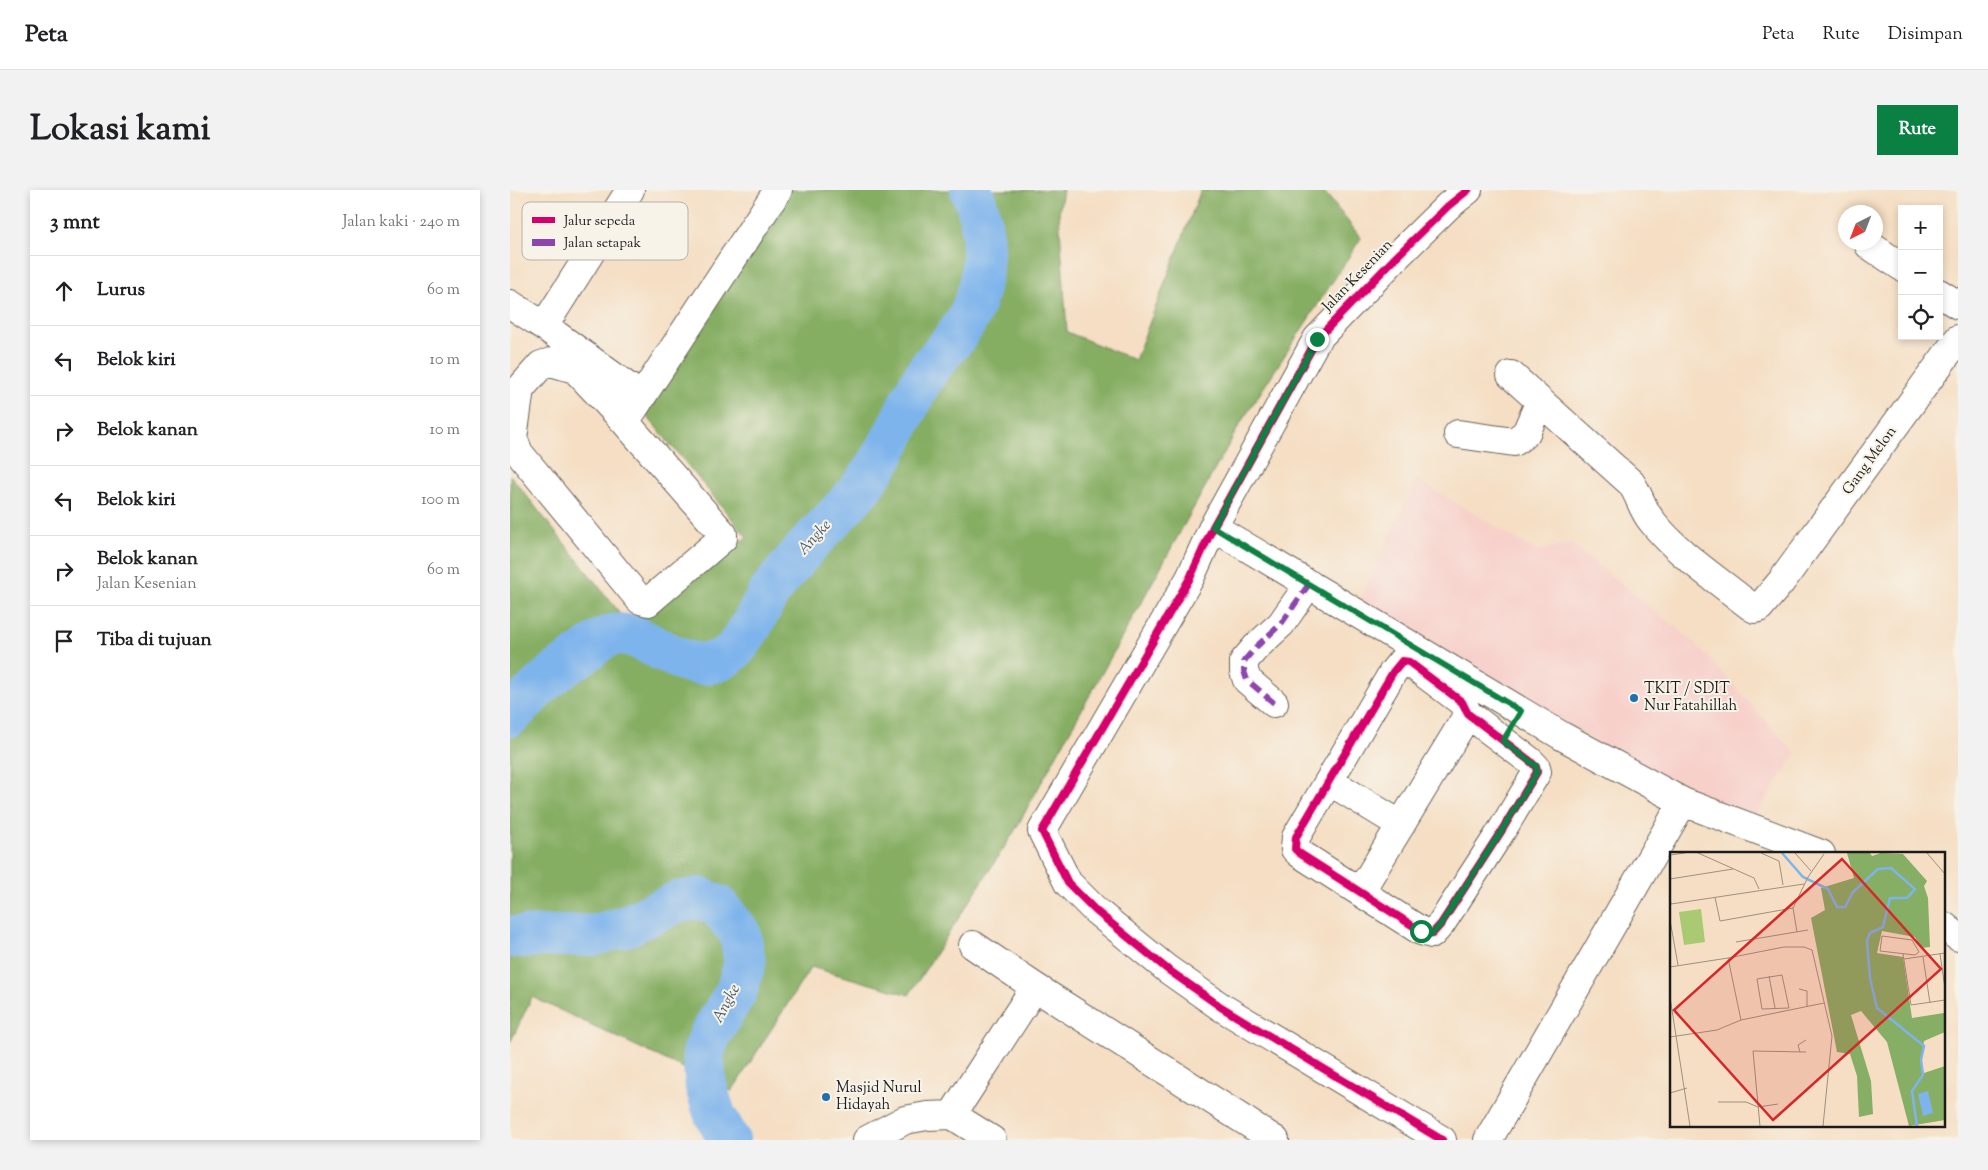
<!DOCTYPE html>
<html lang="id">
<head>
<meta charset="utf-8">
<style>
	:root { --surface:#fff; --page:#f2f2f2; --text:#202124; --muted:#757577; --line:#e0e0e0; --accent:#0b8043 }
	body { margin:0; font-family:"Sorts Mill Goudy",serif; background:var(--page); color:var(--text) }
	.controls { position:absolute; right:15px; top:15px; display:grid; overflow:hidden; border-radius:0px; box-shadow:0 2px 8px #0003 }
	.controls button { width:45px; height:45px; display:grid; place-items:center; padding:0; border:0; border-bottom:1px solid var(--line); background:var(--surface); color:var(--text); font:25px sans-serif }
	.compass { position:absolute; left:1328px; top:15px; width:45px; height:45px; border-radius:50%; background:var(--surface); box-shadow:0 2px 8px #0003; rotate:222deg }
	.stop { position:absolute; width:15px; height:15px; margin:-11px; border:4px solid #0b8043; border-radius:50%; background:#fff }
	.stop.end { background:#0b8043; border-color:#fff; box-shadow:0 1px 5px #0008 }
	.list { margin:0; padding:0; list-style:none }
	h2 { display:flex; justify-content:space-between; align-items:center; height:65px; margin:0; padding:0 20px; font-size:21px }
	h2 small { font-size:16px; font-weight:400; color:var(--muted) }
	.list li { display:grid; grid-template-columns:32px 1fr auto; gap:15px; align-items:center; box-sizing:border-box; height:70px; padding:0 20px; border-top:1px solid var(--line) }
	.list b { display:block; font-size:19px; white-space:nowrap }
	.list p { margin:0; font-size:16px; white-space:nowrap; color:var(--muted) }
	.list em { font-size:16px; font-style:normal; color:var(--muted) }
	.icon { flex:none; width:28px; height:28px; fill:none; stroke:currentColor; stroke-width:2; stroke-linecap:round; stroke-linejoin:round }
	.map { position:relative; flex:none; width:1448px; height:950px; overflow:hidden; border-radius:0px }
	header { display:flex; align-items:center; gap:30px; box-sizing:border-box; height:70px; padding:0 25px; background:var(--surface); border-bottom:1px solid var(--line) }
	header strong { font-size:24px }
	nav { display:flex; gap:28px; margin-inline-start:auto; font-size:18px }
	.intro { display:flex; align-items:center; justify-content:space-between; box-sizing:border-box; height:120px; padding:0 30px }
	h1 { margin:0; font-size:35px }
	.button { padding:12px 22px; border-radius:0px; background:var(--accent); color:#fff; font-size:18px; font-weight:700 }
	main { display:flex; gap:30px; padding:0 30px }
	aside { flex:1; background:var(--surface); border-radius:0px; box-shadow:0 2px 8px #0003 }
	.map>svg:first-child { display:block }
	.built { fill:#f7d0ca }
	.forest { fill:#86ae64; stroke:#516540 }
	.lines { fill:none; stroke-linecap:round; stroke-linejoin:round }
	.river { stroke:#7eb4ec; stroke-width:42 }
	.minor-casing { stroke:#686056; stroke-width:30 }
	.minor { stroke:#fff; stroke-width:28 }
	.quiet { stroke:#8e44ad; stroke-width:6; stroke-dasharray:12 6; stroke-linecap:butt }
	.cycleway-casing { stroke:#f7f3e8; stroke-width:11 }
	.cycleway { stroke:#d6006c; stroke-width:8 }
	.route { stroke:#0b8043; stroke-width:6 }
	.poi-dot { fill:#1f6fb2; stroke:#f7f3e8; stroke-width:2 }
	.labels { text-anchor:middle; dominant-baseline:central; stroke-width:4; stroke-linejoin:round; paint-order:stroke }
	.street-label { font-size:15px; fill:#1c1c1c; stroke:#f7f3e8 }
	.poi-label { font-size:15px; fill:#1c1c1c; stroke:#f7f3e8; text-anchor:start }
	.water-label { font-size:16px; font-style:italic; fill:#43596f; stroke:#f7f3e8 }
	.inset-river { fill:none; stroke:#7eb4ec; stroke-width:2.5 }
	.inset-road { fill:none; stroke:#9e9080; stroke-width:1 }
	.view { fill:#d62828; fill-opacity:0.15; stroke:#d62828; stroke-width:2.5 }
	.inset-edge { fill:none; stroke:#1c1c1c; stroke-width:2.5 }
	.key { fill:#f7f3e8; stroke:#b5b2ab; stroke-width:1 }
	.key-label { font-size:14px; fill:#1c1c1c }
</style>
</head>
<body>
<header>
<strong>Peta</strong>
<nav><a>Peta</a><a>Rute</a><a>Disimpan</a></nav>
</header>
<div class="intro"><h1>Lokasi kami</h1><a class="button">Rute</a></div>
<main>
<aside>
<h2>3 mnt<small>Jalan kaki · 240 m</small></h2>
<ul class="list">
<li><svg class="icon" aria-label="ahead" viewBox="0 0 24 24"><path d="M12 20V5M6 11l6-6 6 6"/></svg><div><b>Lurus</b></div><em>60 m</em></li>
<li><svg class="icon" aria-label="left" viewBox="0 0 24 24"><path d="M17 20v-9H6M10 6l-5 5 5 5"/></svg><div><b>Belok kiri</b></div><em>10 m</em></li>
<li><svg class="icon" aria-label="right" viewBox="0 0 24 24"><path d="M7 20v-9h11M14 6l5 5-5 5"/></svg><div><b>Belok kanan</b></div><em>10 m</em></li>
<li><svg class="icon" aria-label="left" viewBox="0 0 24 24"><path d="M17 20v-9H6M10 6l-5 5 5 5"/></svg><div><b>Belok kiri</b></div><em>100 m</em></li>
<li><svg class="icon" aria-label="right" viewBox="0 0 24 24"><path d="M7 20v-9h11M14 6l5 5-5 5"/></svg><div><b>Belok kanan</b><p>Jalan Kesenian</p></div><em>60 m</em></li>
<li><svg class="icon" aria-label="arrive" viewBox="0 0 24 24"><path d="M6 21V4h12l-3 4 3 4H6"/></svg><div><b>Tiba di tujuan</b></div></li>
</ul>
</aside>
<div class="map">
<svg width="1448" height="950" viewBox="0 0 1448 950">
	<rect width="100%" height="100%" fill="#f7f3e8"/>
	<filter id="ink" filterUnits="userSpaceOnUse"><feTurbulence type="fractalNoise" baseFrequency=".02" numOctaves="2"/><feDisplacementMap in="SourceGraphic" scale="10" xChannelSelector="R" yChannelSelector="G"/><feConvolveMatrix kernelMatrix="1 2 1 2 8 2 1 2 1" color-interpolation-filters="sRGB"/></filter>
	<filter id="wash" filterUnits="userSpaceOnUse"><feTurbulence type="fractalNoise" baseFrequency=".0096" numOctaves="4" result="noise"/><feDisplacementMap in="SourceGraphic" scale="20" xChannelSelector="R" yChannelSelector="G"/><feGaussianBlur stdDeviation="1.12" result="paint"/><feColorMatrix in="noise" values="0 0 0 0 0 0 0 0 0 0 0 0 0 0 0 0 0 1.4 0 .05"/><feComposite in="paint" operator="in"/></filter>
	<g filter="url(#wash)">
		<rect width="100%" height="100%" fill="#f5dec3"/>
		<!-- built -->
		<path class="built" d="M906,289l120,72 36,-7 123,99 101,111 -50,76 -387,-229z"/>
		<!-- forest -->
		<path class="forest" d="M274,0h279l-4,23 8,119 68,28 66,-170h122l38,48 -121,186 -226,408 -105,163 -98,-28 -79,124 -200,-94 -22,46v-568l117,147 120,-85 -106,-128z"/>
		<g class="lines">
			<!-- river -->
			<path class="river" d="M0,526c14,-14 28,-30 44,-42 9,-8 20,-14 30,-21 7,-5 15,-13 23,-16 37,-16 72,45 117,21 19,-10 34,-47 46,-66 5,-7 11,-15 17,-22 26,-34 61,-62 85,-97 23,-32 34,-70 56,-103 10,-14 23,-26 33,-41 25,-36 29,-99 10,-139
				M0,747l86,-2 30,-9 51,-24 23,-4 18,8 22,27 5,30 -9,29 -25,41 -8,21 3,33 9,28 14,25"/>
		</g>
	</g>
	<g filter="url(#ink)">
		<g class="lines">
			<defs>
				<path id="minor" d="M1359,55l33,22
					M1429,103l19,12
					M0,114l34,22 98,71
					M34,136l86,-136
					M41,172l24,7 50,53 98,112v4l-75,64 -8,-2 -121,-147 -6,-15 7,-49 21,-24z
					M1001,185l120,108c8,11 11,26 20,37 26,34 66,59 99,86l5,3 4,-1 22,-26 177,-243
					M115,232l153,-232
					M948,244l56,8 12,-9 14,-32
					M703,337l349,209 121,66 138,52
					M892,471l7,1 53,40 6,12 62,47 6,6 1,5 -35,58 -61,94 -9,10 -11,-3 -122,-78 -4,-4 1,-12 97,-165z
					M764,513l-27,-23 -3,-9v-10l12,-14 25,-23 28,-40
					M819,591l72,44
					M850,702l108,-178
					M1434,736l14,11
					M463,755l62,42 240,153
					M442,925l83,-128
					M357,950l38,-20 22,-4 25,-1 40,25
					M932,950l-221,-133 -54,-38 -71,-58 -28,-28 -26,-52 148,-253 23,-51 104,-188 79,-82 52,-51 20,-16
					M978,950l195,-338"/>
			</defs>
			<!-- minor casing -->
			<use href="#minor" class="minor-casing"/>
			<!-- minor -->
			<use href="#minor" class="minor"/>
			<!-- quiet -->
			<path class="quiet" d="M764,513l-27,-23 -3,-9v-10l12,-14 25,-23 28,-40"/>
			<defs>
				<path id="cycleway" d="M892,471l7,1 53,40 6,12 62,47 6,6 1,5 -35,58 -61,94 -9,10 -11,-3 -122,-78 -4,-4 1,-12 97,-165z
					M932,950l-221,-133 -54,-38 -71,-58 -28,-28 -26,-52 148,-253 23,-51 104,-188 79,-82 52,-51 20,-16"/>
			</defs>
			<!-- cycleway casing -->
			<use href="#cycleway" class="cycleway-casing"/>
			<!-- cycleway -->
			<use href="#cycleway" class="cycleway"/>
		</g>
	</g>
	<g class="lines" filter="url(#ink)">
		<!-- route -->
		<path class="route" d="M807,149l-104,188 308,184 -18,30 33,25 1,6 -35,58 -61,94 -9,10 -11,-3"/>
	</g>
	<!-- markers -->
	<g class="poi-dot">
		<circle cx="1124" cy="508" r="5"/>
		<circle cx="316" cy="907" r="5"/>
	</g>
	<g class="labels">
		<!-- street labels -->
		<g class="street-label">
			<text transform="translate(848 86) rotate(-46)">Jalan Kesenian</text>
			<text transform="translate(1360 271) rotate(-54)">Gang Melon</text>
		</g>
		<!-- poi labels -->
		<g class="poi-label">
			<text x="1134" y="499">TKIT / SDIT<tspan x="1134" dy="17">Nur Fatahillah</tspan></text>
			<text x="326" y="898">Masjid Nurul<tspan x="326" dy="17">Hidayah</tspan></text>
		</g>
		<!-- water labels -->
		<g class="water-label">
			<text transform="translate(305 348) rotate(-48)">Angke</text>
			<text transform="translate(217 814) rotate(-62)">Angke</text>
		</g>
	</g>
	<!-- overview -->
	<g transform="translate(1160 662)">
		<rect width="275" height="275" fill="#f5dec3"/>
		<path d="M31,57l4,33 -21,3 -5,-33z" fill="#a9ca72"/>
		<path d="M177,1h23l2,3 9,-3 22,1 24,27 -3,5 4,12 2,49 -9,1 -6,-11 -33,-6 -5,22 26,4 9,61 32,-5 1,19 -21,9 -3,22 3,10 21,-7v54l-36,6 -22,-84 -26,-31 -10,4 20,66 2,33 -14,3 -2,-41 -7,-22 -13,-2 -26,-134 14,-8 -4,-22 33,-10z" fill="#86ae64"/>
		<path d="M258,239l5,22 -10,3 -5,-22z" fill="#7eb4ec"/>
		<path class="inset-river" d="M112,1l21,24 25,12 9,18h8l8,-15 25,-23 13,-1 24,21 -8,9h-17l-7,29 -13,6 -3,8 3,37 7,30 47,38 -3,14 2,15 -11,16 5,35"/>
		<path class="inset-road" d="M28,1l56,25 5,11M91,1l18,8 4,24M125,1l16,18M257,1l18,21M0,3l15,-2M0,27l63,-10M45,45l5,24 73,-13 15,-31 16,-23M0,46l1,6 133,-20M123,56l4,24M0,68l8,45M212,84l30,4 7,12 -4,3 -35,-4zM66,90l72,-12M233,102l8,51 34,-5M270,102l5,34M253,105l7,46M58,106l56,-11h20l8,3 20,86 -9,90M234,107l41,-6M0,115l58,-9 13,62M112,123l7,33 -27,1 -5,-30zM99,124l6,32M129,137l8,2v16M0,145l20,129M0,185l47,-7 24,-10 83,-17M130,200l-2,-7 8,-5M0,241l17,-5M48,250h28l12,5 20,-3M90,274l-7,-75 53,1"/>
		<path class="view" d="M172,7l99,110 -168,151 -99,-110z"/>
		<rect width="275" height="275" class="inset-edge"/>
	</g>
	<!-- legend -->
	<rect x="12" y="12" width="166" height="58" rx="8" class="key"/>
	<rect x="22" y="27" width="23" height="6" fill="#d6006c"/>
	<rect x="22" y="49" width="23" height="7" fill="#8e44ad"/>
	<g class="key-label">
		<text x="54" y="35">Jalur sepeda</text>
		<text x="54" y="57">Jalan setapak</text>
	</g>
</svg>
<div class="controls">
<button>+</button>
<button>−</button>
<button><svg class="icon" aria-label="locate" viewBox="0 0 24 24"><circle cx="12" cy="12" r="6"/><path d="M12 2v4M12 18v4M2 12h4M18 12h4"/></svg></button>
</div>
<svg class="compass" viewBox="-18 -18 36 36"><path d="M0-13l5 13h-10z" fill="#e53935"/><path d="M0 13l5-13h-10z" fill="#757577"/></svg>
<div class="stop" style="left:911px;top:741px"></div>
<div class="stop end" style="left:807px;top:149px"></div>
</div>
</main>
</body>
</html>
